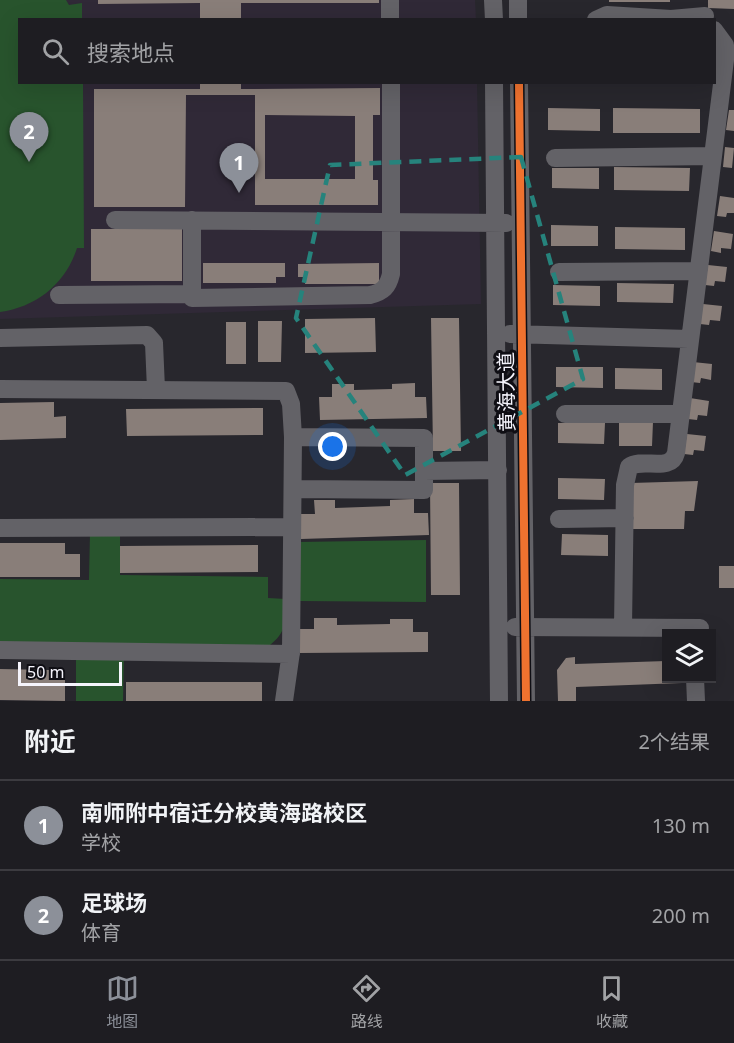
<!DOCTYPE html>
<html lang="zh">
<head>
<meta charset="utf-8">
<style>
	:root { --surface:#1e1d22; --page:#2b2a2f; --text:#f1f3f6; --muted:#a1a2a5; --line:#3c3b40; --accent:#8c9099 }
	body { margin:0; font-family:"Noto Sans","Noto Sans SC",sans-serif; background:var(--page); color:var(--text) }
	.controls { position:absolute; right:18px; bottom:18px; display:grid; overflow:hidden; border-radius:0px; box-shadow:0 6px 24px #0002 }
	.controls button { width:54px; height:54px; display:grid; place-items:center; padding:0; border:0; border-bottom:2px solid var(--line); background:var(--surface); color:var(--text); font:30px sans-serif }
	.scale { position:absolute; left:18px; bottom:15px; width:104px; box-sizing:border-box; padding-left:6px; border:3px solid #f5f4fc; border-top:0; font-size:16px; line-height:21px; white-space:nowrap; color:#f5f4fc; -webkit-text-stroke:4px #0f0e14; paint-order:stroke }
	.you { position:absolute; left:333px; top:447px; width:21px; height:21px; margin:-15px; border:4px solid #fff; border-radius:50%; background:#1a73e8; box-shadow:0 0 0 9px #1a73e833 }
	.badge { display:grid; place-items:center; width:39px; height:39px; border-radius:50%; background:var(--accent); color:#fff; font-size:20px; font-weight:700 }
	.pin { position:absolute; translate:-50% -50px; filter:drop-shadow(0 2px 3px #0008) }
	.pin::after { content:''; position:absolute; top:32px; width:21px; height:18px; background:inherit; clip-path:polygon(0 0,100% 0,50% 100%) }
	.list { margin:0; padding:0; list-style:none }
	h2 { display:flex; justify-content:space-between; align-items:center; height:78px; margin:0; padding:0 24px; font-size:26px }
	h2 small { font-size:20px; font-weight:400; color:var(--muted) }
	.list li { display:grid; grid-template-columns:39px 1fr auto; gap:18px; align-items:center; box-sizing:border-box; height:90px; padding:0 24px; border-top:2px solid var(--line) }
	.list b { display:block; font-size:22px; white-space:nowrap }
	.list p { margin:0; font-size:20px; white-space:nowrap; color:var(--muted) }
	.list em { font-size:20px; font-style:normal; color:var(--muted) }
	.icon { flex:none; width:33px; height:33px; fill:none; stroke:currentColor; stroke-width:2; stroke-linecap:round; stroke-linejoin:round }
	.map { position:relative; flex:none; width:734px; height:701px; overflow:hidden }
	.search { position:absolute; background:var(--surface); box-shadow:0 6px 24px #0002; left:18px; right:18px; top:18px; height:66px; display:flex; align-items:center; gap:15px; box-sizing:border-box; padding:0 21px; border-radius:0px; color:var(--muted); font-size:22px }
	.sheet { height:258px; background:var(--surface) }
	nav { display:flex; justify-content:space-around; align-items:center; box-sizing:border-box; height:84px; border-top:2px solid var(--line); background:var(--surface); font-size:16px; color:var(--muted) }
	nav a { display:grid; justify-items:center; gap:3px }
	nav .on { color:var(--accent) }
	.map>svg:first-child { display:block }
	.education { fill:#302937 }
	.green { fill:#28542d }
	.building { fill:#897e79; fill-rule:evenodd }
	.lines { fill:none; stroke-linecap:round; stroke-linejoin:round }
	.minor { stroke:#636267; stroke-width:18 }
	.cycleway-casing { stroke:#0f0e14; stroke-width:11 }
	.cycleway { stroke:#ef722f; stroke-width:8 }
	.marked { fill:none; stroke:#26837c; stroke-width:4.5; stroke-dasharray:12 8; stroke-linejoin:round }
	.labels { text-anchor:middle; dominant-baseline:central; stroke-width:6; stroke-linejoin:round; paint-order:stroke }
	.street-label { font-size:20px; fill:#f5f4fc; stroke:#0f0e14 }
</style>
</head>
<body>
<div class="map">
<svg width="734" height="701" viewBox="0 0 734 701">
	<rect width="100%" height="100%" fill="#28272d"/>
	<!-- education -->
	<path class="education" d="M0,0h475l1,20h-456v62l457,1 4,221 -481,15z"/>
	<!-- green -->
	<path class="green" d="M0,0h66l3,5 13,-2v16l-62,1v62l63,1 1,165h-7c-11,35 -40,59 -77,64z
		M90,533h30v42l148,2v21l18,1c0,21 1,33 -16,46l-270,3v-69l89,1z
		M426,540v62l-127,-1 -1,-59z
		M76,653l48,1 -1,47h-47z"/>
	<!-- building -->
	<path class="building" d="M98,0h281v3h-138v17h-41v-17l-102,1z
		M609,0h61v2h-61z
		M708,0h26v9l-26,-1z
		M200,82h41v7l139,-1v27h-7v65h5v25h-123v-110h-69l-1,112h-91v-118h106zM265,115l90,1v63h-90z
		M548,108l52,1v22l-52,-1z
		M613,108l87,1v24h-87z
		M729,110h5v21l-8,-1z
		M725,147l9,1 -2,20 -9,-1z
		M614,167l76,1 -1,23 -75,-1z
		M552,168h47v21l-47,-1z
		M720,196l14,2v15h-7l-1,4 -9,-1z
		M551,225l47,1v20h-47z
		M615,227l70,1v22l-70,-1z
		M91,229h91v52h-91z
		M714,231l19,3 -2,15 -10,-1v5l-10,-2z
		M203,263h82v14h-9v6h-73z
		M379,263v21h-74v-7h-7v-13z
		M708,265l19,2 -2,15 -10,-1 -1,5 -9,-1z
		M617,283l57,1 -1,19 -56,-1z
		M553,285l47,1v20l-47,-1z
		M703,304l19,2 -2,15 -10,-1 -1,5 -9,-1z
		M375,318l1,34 -71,1v-34z
		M431,318h28l2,133h-28z
		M258,321h24l-1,41h-23z
		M226,322h20v42h-20z
		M693,362l19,2 -1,16 -10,-2 -1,5 -9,-1z
		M556,367h47v21l-47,-1z
		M615,368l47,1v21l-47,-1z
		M415,383v14h11l1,21 -107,2 -1,-23h13v-13h22v6l38,-1v-5z
		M690,398l19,3 -2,15 -9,-1 -1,5 -9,-1z
		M54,402v15l12,-1v22l-66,2v-37z
		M263,408v27l-136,1 -1,-27z
		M619,421l34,1 -1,24h-33z
		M558,423h47l-1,21 -46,-1z
		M687,434l19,2 -2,15 -10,-1 -1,5 -9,-1z
		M558,478l47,1 -1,21 -46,-1z
		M698,481l-4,30h-9l-1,18h-53v-46z
		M430,483h29l1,112h-29z
		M414,499v14h14l1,22 -128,4 -1,-25h15l-1,-14h21v8l55,-2v-6z
		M562,534l46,1v21l-47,-1z
		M0,543h65v11h15v23h-80z
		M258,545v27l-138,1v-27z
		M719,566h15v22h-15z
		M314,618h23v7l53,-1v-5h23v13h15v20l-128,1v-24h14z
		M575,657v7l91,-3v17h16v5l-106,4v14h-18l-1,-31 9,-12z
		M0,669l50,1v10h15v21l-65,-1z
		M126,682h136v19h-136z"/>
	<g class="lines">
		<!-- minor -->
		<path class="minor" d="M390,0v20
			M493,0l1,20
			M518,0v20
			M596,20l11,-5 64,4 34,-3
			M494,82l5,619
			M519,82l7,619
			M555,158l158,-2
			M115,220l391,3
			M192,220v78l178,-3c13,-3 18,-8 21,-21v-192
			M559,272l139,-1
			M59,295l133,-1
			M510,334l179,5
			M0,338l147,-3 7,8 2,46
			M0,389l286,2 5,13 2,33 -2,215 -7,49
			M565,414h115
			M424,471l74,-1
			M293,489l131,1v-52l-131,-1
			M559,519l66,-1
			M0,528l292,-1
			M515,627l185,1
			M623,627l2,-142 4,-18c13,-10 42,6 47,-14l49,-393v-15l-11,-15
			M0,650l291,4
			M695,678l1,23"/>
		<defs>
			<path id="cycleway" d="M519,82l7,619"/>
		</defs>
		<!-- cycleway casing -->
		<use href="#cycleway" class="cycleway-casing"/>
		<!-- cycleway -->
		<use href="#cycleway" class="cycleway"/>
	</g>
	<!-- marked area -->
	<path class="marked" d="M521,157l62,222 -178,96 -109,-157 34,-153z"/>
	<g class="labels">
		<!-- street labels -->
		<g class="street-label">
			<text transform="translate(506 392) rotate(-91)">黄海大道</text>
		</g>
	</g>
</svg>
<div class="controls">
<button><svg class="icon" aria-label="layers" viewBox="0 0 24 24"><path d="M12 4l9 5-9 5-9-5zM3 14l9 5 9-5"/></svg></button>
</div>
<div class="scale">50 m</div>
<div class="you"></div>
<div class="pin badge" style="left:239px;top:193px">1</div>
<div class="pin badge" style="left:29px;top:162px">2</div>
<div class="search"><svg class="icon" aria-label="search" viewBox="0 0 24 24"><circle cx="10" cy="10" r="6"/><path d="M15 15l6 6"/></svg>搜索地点</div>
</div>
<section class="sheet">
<h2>附近<small>2个结果</small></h2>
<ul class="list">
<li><span class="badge">1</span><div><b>南师附中宿迁分校黄海路校区</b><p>学校</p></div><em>130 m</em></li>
<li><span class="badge">2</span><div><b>足球场</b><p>体育</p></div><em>200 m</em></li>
</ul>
</section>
<nav>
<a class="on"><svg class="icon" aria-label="map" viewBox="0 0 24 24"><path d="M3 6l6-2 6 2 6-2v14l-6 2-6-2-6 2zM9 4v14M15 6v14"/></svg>地图</a>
<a><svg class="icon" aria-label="directions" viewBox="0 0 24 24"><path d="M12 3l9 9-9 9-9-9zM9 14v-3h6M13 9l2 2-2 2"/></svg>路线</a>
<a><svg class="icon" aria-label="saved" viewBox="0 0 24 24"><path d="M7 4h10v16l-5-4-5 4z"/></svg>收藏</a>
</nav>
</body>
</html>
